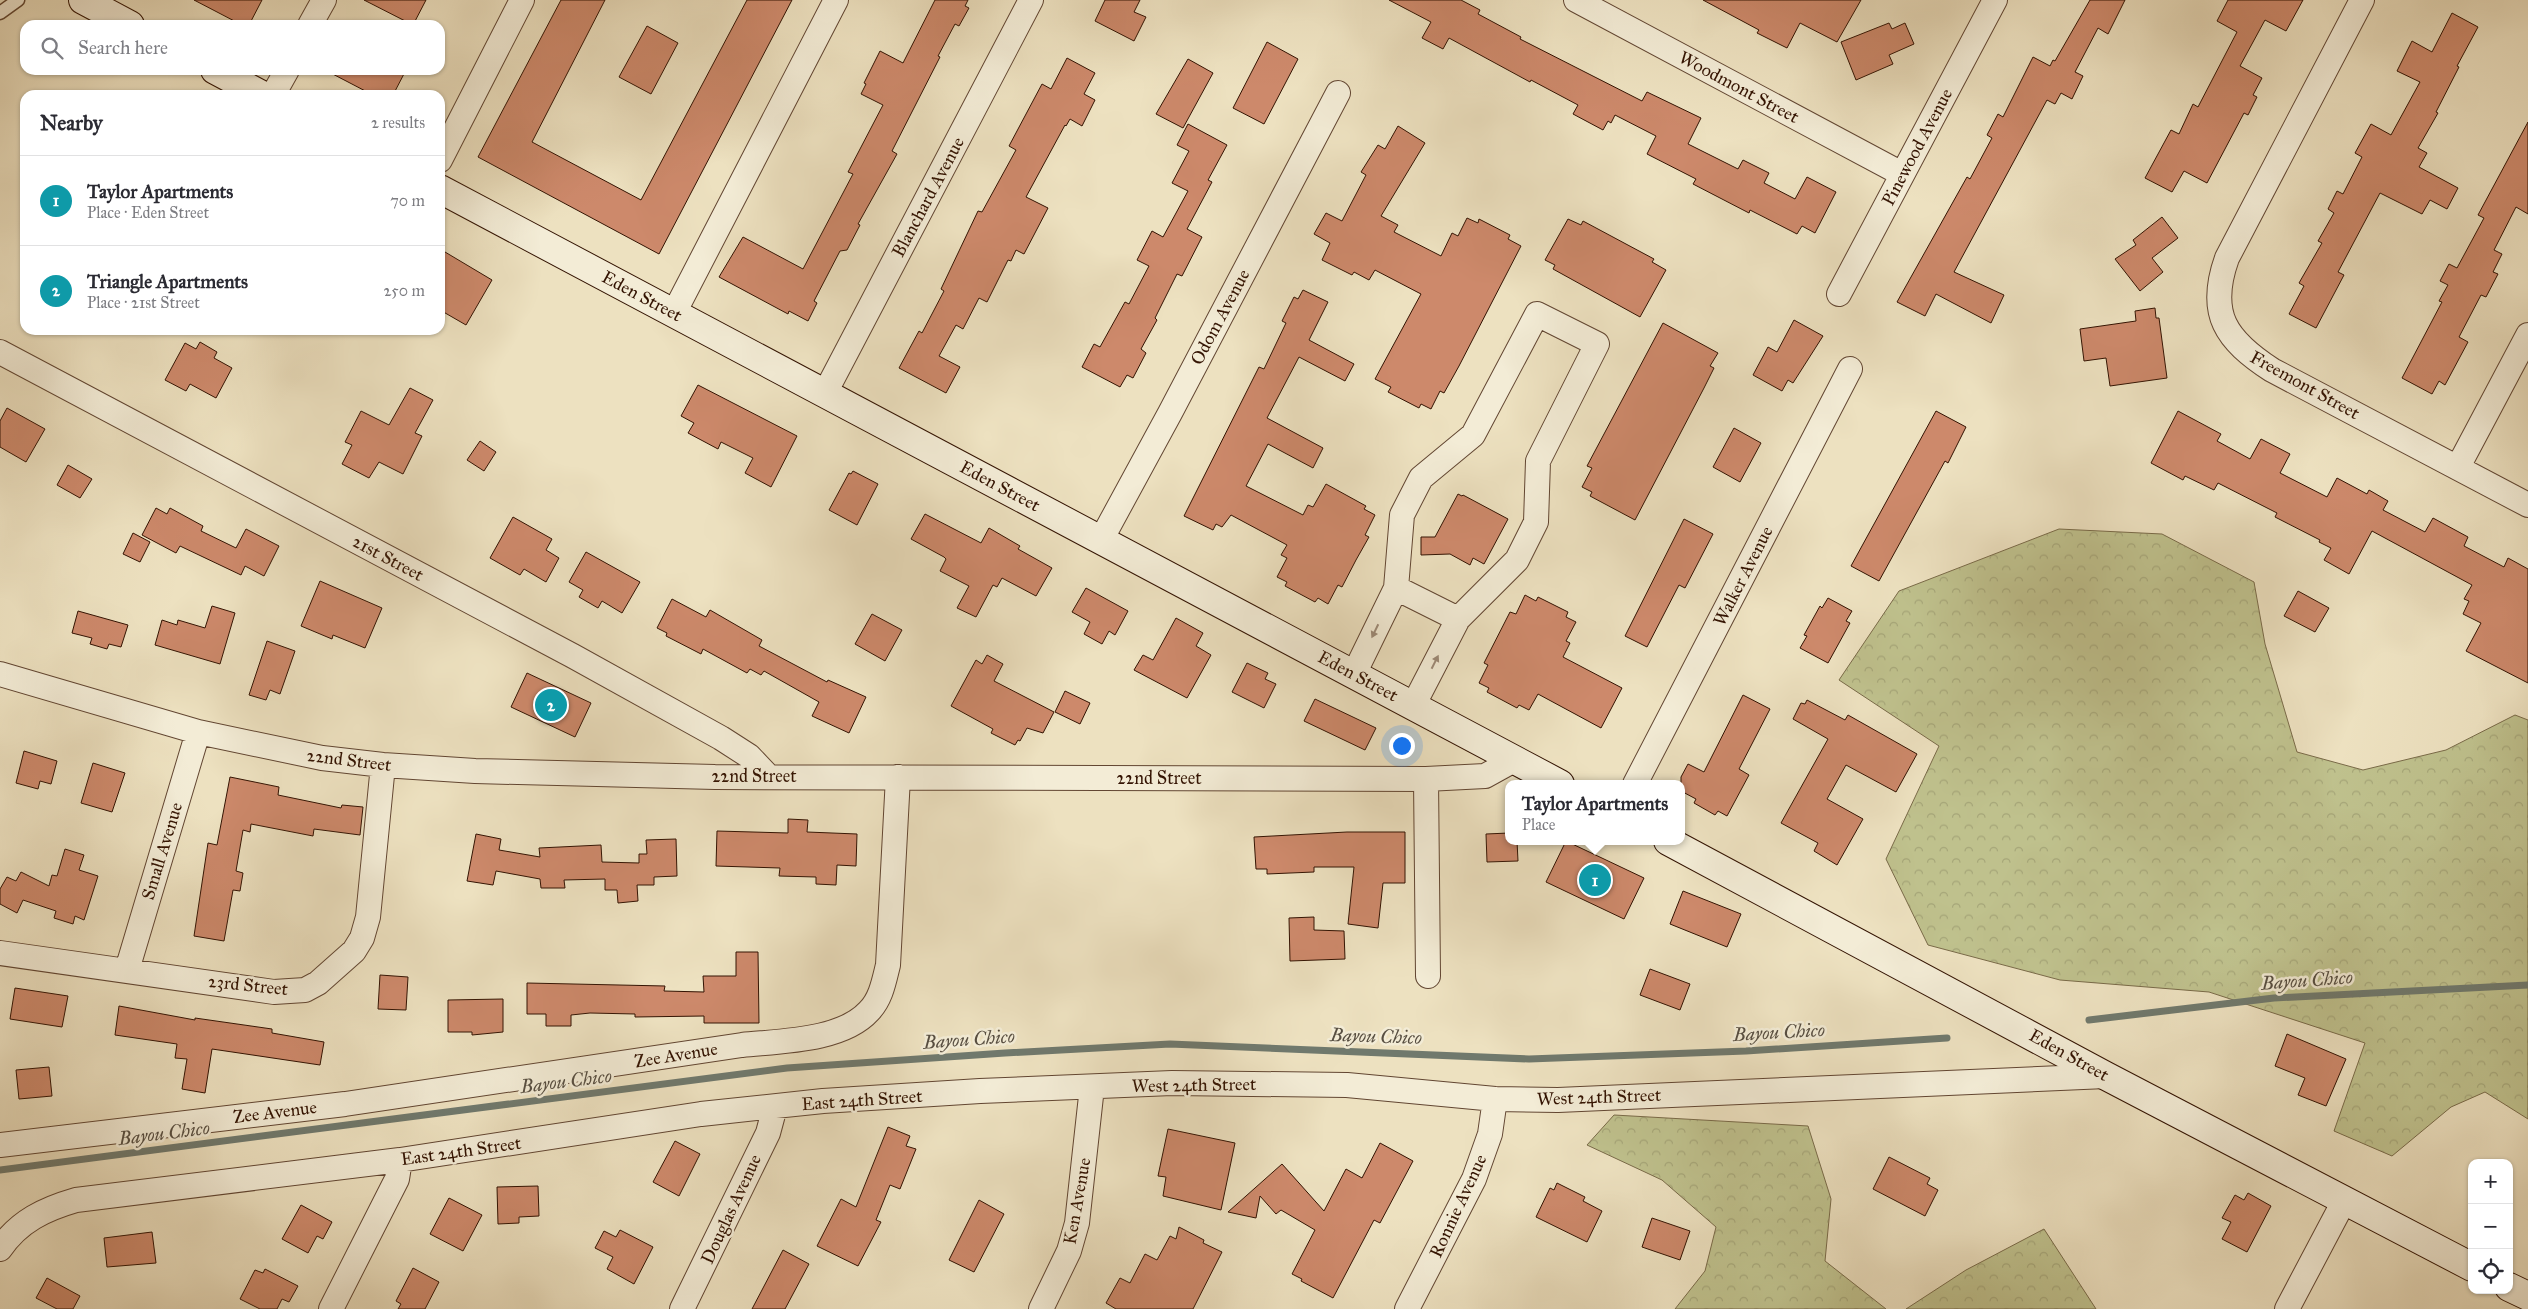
<!DOCTYPE html>
<html lang="en">
<head>
<meta charset="utf-8">
<style>
	:root { --surface:#fff; --page:#f7f7f7; --text:#2b2b33; --muted:#7c7c81; --line:#e1e1e2; --accent:#b45309 }
	body { margin:0; font-family:"IM FELL Great Primer",serif; background:var(--page); color:var(--text) }
	.controls { position:absolute; right:15px; bottom:15px; display:grid; overflow:hidden; border-radius:10px; box-shadow:0 1px 4px #0004 }
	.controls button { width:45px; height:45px; display:grid; place-items:center; padding:0; border:0; border-bottom:1px solid var(--line); background:var(--surface); color:var(--text); font:25px sans-serif }
	.you { position:absolute; left:1401px; top:745px; width:18px; height:18px; margin:-12px; border:4px solid #fff; border-radius:50%; background:#1a73e8; box-shadow:0 0 0 8px #1a73e833 }
	.badge { display:grid; place-items:center; width:32px; height:32px; border-radius:50%; background:var(--accent); color:#fff; font-size:16px; font-weight:700 }
	.pin { position:absolute; translate:-50% -50%; border:2px solid #fff; box-shadow:0 1px 5px #0006 }
	.popup { position:absolute; left:1505px; top:780px; width:180px; height:65px; box-sizing:border-box; display:grid; place-content:center; border-radius:10px; background:var(--surface); filter:drop-shadow(0 1px 4px #0005); font-size:16px; white-space:nowrap; color:var(--muted) }
	.popup b { font-size:19px; color:var(--text) }
	.popup::after { content:''; position:absolute; left:50%; top:100%; margin-left:-10px; border:10px solid transparent; border-top-color:var(--surface) }
	.list { margin:0; padding:0; list-style:none }
	h2 { display:flex; justify-content:space-between; align-items:center; height:65px; margin:0; padding:0 20px; font-size:21px }
	h2 small { font-size:16px; font-weight:400; color:var(--muted) }
	.list li { display:grid; grid-template-columns:32px 1fr auto; gap:15px; align-items:center; box-sizing:border-box; height:90px; padding:0 20px; border-top:1px solid var(--line) }
	.list b { display:block; font-size:19px; white-space:nowrap }
	.list p { margin:0; font-size:16px; white-space:nowrap; color:var(--muted) }
	.list em { font-size:16px; font-style:normal; color:var(--muted) }
	.icon { flex:none; width:28px; height:28px; fill:none; stroke:currentColor; stroke-width:2; stroke-linecap:round; stroke-linejoin:round }
	.map { position:relative; flex:none; width:2528px; height:1309px; overflow:hidden }
	.search { position:absolute; background:var(--surface); box-shadow:0 1px 4px #0004; left:20px; top:20px; width:425px; height:55px; display:flex; align-items:center; gap:12px; box-sizing:border-box; padding:0 18px; border-radius:15px; color:var(--muted); font-size:19px }
	.panel { position:absolute; background:var(--surface); box-shadow:0 1px 4px #0004; left:20px; top:90px; width:425px; height:245px; border-radius:15px }
	.map>svg:first-child { display:block }
	.forest { fill:url(#forest-crowns); stroke:#796a48 }
	.lines { fill:none; stroke-linecap:round; stroke-linejoin:round }
	.stream { stroke:#70796d; stroke-width:7 }
	.building { fill:#cd896b; stroke:#331302 }
	.lane-casing { stroke:#624632; stroke-width:15 }
	.street-casing { stroke:#624632; stroke-width:26 }
	.secondary-casing { stroke:#331302; stroke-width:30 }
	.lane { stroke:#f3ecd6; stroke-width:12 }
	.street { stroke:#f3ecd6; stroke-width:24 }
	.secondary { stroke:#f3ecd6; stroke-width:28 }
	.oneway { fill:#9d8a77 }
	.labels { text-anchor:middle; dominant-baseline:central; stroke-width:5; stroke-linejoin:round; paint-order:stroke }
	.street-label { font-size:18px; fill:#331302; stroke:#f3ecd6 }
	.water-label { font-size:19px; font-style:italic; fill:#574e41; stroke:#f3ecd6 }
</style>
</head>
<body>
<div class="map">
<svg width="2528" height="1309" viewBox="0 0 2528 1309">
	<defs>
		<pattern id="forest-crowns" width="20" height="18" patternUnits="userSpaceOnUse" patternTransform="scale(1.25)"><rect width="20" height="18" fill="#bfc18d"/><path d="M2 6a3 3 0 1 1 6 0M12 15a3 3 0 1 1 6 0" fill="none" stroke="#a5a578"/></pattern>
	</defs>
	<rect width="100%" height="100%" fill="#ede1c0"/>
	<filter id="stains"><feTurbulence type="fractalNoise" baseFrequency=".004" numOctaves="4"/><feColorMatrix values="0 0 0 0 .2 0 0 0 0 .09 0 0 0 0 .02 0 0 0 .5 -.17"/></filter>
	<radialGradient id="worn" r=".72"><stop offset=".6" stop-color="#630" stop-opacity="0"/><stop offset="1" stop-color="#630" stop-opacity=".3"/></radialGradient>
	<!-- forest -->
	<path class="forest" d="M2059,529l103,5 92,48 11,62 32,108 66,18 83,-20 69,-35 13,5v399l-43,-27 -34,15 -59,49 -58,-25 31,-88 -156,-51 -149,-12 -132,-35 -42,-86 53,-113 -100,-66 60,-89z
		M1614,1115l194,11 23,73 -6,62 61,48h-211l30,-38 11,-44 -54,-47 -75,-35z
		M2044,1229l52,80h-190l60,-39z"/>
	<g class="lines">
		<!-- stream -->
		<path class="stream" d="M2089,1020l185,-22 254,-13
			M0,1170l787,-102 218,-15 165,-9 359,15 217,-8 201,-13"/>
	</g>
	<!-- building -->
	<path class="building" d="M194,0h68l-13,25h-7z
		M364,0h62l-13,25z
		M561,0h44l-73,142 109,58 106,-200h45l-133,254 -181,-97z
		M935,0h33l-3,6 4,2 -10,18 -4,-2 -17,32 2,1 -48,94 5,3 -39,70 2,1 -13,25 -7,1 -26,50 3,2 -9,18 -19,-10 -1,3 -69,-37 24,-40 60,32 50,-95 -5,-2 35,-67 -22,-11 5,-10 -2,-1 16,-32 23,12z
		M1105,0h35l-6,12 12,5 -12,24 -39,-20z
		M1389,0h72l19,10 -2,4 43,23 -1,2 122,62 5,-9 54,26 -13,26 50,25 5,-9 26,13 -5,10 31,16 12,-22 29,15 -21,41 -13,-7 -5,8 -47,-24 -1,3 -56,-29 3,-5 -49,-25 9,-18 -41,-21 -4,8 -3,-2 -5,9 -30,-16 5,-9 -47,-25 -1,2 -81,-44 -6,11 -21,-11 9,-16z
		M1703,0h158l-24,42 -37,-19 -13,25 -30,-15 2,-3z
		M2090,0h35l-17,34 -10,-6 -23,44 8,4 -11,23 -11,-6 -6,11 -8,-4 -93,172 50,23 -13,28 -55,-29 -11,22 -28,-14 70,-125 3,2 22,-41 -5,-3 11,-21 5,3 30,-60 17,9 3,-6 2,1z
		M2228,0h75l-17,31 -21,-11 -25,46 22,12 -9,17 4,2 -9,18 -4,-2 -37,70 -23,-12 -12,21 -27,-14 26,-48 8,4 14,-30 5,3 39,-75 -20,-11z
		M2452,13l26,14 -21,39 2,1 -23,45 2,1 -20,35 9,5 -8,14 39,21 -11,21 -17,-9 -8,14 -42,-21 -42,79 6,3 -28,53 -27,-14 15,-28 -5,-3 23,-40 -4,-2 16,-28 -6,-4 9,-18 6,3 19,-37 -7,-4 16,-29 20,11 29,-53 -23,-11 15,-30 20,11z
		M1889,23l3,6 13,-6 9,21 -25,11 4,9 -37,16 -15,-38z
		M647,26l31,17 -27,51 -32,-17z
		M1267,42l31,17 -34,65 -31,-16z
		M1067,58l28,15 -11,21 11,6 -13,26 -12,-7 -4,7 -1,-1 -39,72 22,11 -24,46 -8,-4 -5,11 -3,-1 -21,42 -8,-4 -16,31 -7,-4 -17,31 21,11 -14,26 -47,-25 20,-37 3,2 22,-42 -3,-2 37,-78 4,1 34,-62 -7,-4 33,-62 9,5z
		M1188,59l25,14 -30,55 -27,-14z
		M325,70h81l-13,25h-20z
		M2528,122v92l-12,-7 -22,43 8,4 -9,18 5,2 -12,23 -5,-2 -22,42 9,5 -23,43 -6,-4 -7,13 -30,-16 40,-76 -3,-1 9,-16 -8,-4 9,-17 8,4 27,-50 -6,-3z
		M1188,124l39,21 -19,35 4,2 -25,47 15,8 -20,39 -5,-2 -22,44 2,2 -16,29 5,4 -13,25 -6,-3 -7,12 -38,-20 12,-23 6,3 25,-45 4,2 20,-38 -12,-6 15,-29 11,6 25,-46 -16,-8 17,-32 -12,-6z
		M1398,126l27,17 -44,73 17,9 -4,7 47,24 11,-23 6,3 9,-18 11,5 1,-4 31,16 -2,4 13,7 -62,120 -15,27 -4,-2 -9,18 -10,-5 -2,4 -31,-16 3,-5 -16,-8 46,-85 -46,-24 -6,10 -15,-8 -2,3 -30,-15 8,-17 -16,-9 12,-21 16,8 24,-46 -5,-3 17,-27 7,4z
		M2162,217l16,21 -26,20 11,14 -23,19 -25,-32 21,-14 -3,-5z
		M1568,219l13,6 2,-4 71,38 -2,3 14,8 -26,47 -87,-48 2,-4 -10,-5z
		M440,249l52,31 -26,45 -26,-15z
		M1303,290l25,12 -19,38 45,24 -9,17 -46,-24 -32,61 56,30 -10,20 -45,-24 -22,42 57,29 5,-10 5,2 13,-23 40,22 -2,3 11,6 -10,20 4,2 -13,23 -14,27 -4,-2 -10,19 -10,-6 -3,4 -30,-16 2,-4 -10,-5 10,-19 -6,-3 6,-10 -56,-30 -9,12 -6,-3 -3,6 -29,-14 75,-149 5,2 22,-46 -4,-2 12,-24 4,2z
		M2155,308l1,10h3l8,60 -57,8 -4,-28 -22,3 -4,-32 56,-8 -1,-10z
		M1794,320l29,16 -30,47 -5,-3 -6,11 -29,-16 15,-28 9,5z
		M1663,323l55,30 -8,13 4,2 -10,20 -69,132 -45,-24 2,-4 -10,-5 10,-19 -5,-2z
		M200,342l17,10 -3,6 18,10 -16,30 -26,-14 -4,7 -21,-11 20,-37 11,6z
		M698,385l99,51 -26,51 -26,-14 8,-15 -32,-16 -3,7 -30,-16 6,-10 -13,-7z
		M410,388l23,12 -18,33 7,3 -19,38 -24,-12 -10,16 -27,-14 10,-19 -7,-3 16,-31 28,14z
		M7,408l38,21 -19,33 -26,-15v-26z
		M1936,411l30,16 -18,36 -3,-2 -66,120 -28,-15z
		M2178,411l43,23 -4,7 33,18 11,-20 29,15 -10,19 47,24 10,-19 30,16 2,-4 19,11 -5,9 42,22 8,-14 35,19 -4,9 40,21 4,-9 20,11v114l-62,-32 15,-28 -18,-9 6,-13 -5,-2 8,-14 -100,-54 -23,43 -25,-14 7,-12 -12,-6 1,-2 -45,-23 2,-4 -59,-30 -4,7 -29,-14 -2,4 -32,-17z
		M1734,428l27,15 -21,39 -27,-15z
		M480,441l16,11 -12,19 -17,-11z
		M68,465l24,14 -12,19 -23,-13z
		M853,471l25,13 -21,41 -28,-15 20,-37 2,1z
		M1458,494l4,2 1,-1 45,24 -24,45 -11,-6 -3,7 -20,-11 -29,1v-18h14z
		M156,508l11,6 3,-6 33,18 -2,5 35,17 10,-19 33,17 -15,30 -19,-10 -4,9 -61,-29 -4,7 -34,-18z
		M925,514l56,29 8,-15 31,18 -2,3 34,19 -16,28 -34,-18 -5,9 -4,-2 -17,32 -19,-9 12,-22 -29,-15 6,-12 -2,-2 -33,-18z
		M513,517l39,22 -6,11 13,8 -13,24 -22,-13 -4,6 -30,-17z
		M1684,519l29,15 -28,54 -6,-3 -32,62 -22,-11z
		M133,533l17,9 -10,20 -17,-8z
		M586,552l54,30 -18,31 -20,-12 -4,7 -19,-11 4,-7 -14,-8z
		M320,581l62,27 -17,40 -32,-13 -1,4 -31,-13z
		M1086,588l42,23 -13,24 -6,-4 -7,13 -18,-10 6,-12 -18,-10z
		M2298,591l31,17 -14,24 -31,-16z
		M1525,595l11,6 2,-4 30,15 -2,5 10,5 -10,19 4,2 -7,14 59,31 -21,40 -63,-34 -9,16 -10,-5 -2,3 -30,-16 2,-4 -10,-5 9,-18 -4,-2 26,-51 6,2z
		M1828,598l24,13 -6,10 4,2 -22,40 -28,-15 7,-12 -3,-1 16,-29 2,2z
		M672,599l34,18 4,-7 52,30 -3,6 68,36 1,-2 38,17 -17,36 -37,-17 7,-14 -55,-31 -3,4 -11,-6 -3,4 -44,-24 -2,5 -35,-18 1,-3 -10,-5z
		M212,606l23,7 -15,51 -65,-19 7,-25 15,5 1,-5 27,8z
		M78,611l50,14 -7,22 -12,-3 -2,5 -17,-5 2,-6 -20,-5z
		M872,614l30,16 -17,31 -30,-17z
		M1176,618l27,15 -7,13 15,9 -24,43 -53,-28 9,-15 10,5z
		M267,641l28,10 -15,43 -10,-4 -4,10 -17,-5z
		M987,655l16,9 -9,17 60,31 -11,21 -16,-5 -7,13 -2,-1 -3,5 -24,-12 2,-4 -42,-23 25,-46 6,4z
		M1247,663l21,10 -3,6 11,5 -12,24 -32,-16z
		M527,673l64,30 -16,34 -64,-30z
		M1065,691l25,12 -10,21 -25,-12z
		M1743,695l27,14 -31,60 10,6 -22,41 -9,-5 -3,4 -21,-12 2,-4 -15,-8v-14l7,-13 16,8z
		M1315,699l61,29 -11,22 -61,-29z
		M1807,700l38,20 3,-5 69,39 -21,38 -50,-27 -19,34 36,20 -26,46 -23,-14 4,-8 -37,-20 47,-84 -35,-20 8,-16 4,1z
		M24,751l33,10 -6,23 -11,-3 -2,8 -22,-6z
		M93,763l32,10 -13,39 -31,-9z
		M230,777l49,10 -1,8 63,13 1,-3 21,2 -3,28 -46,-6 -1,7 -62,-12 -1,8 -7,-2 -7,41 7,2 -3,18 -7,-1 -9,51 -30,-5 14,-93 9,2z
		M788,819l20,1 -1,12 50,2 -1,32 -19,-1 -1,20 -20,-1v-7l-37,-1 1,-8 -64,-2 1,-35 71,2z
		M1347,832h58v51h-22l-5,45 -30,-4 6,-57h-40v5l-47,2v-5h-11l-2,-32z
		M1509,833v8h8l1,20 -31,1 -1,-28z
		M476,834l25,5 -2,11 41,7 -1,-9 62,-3 1,17 37,1v-9h8l-1,-14 30,-1 1,37 -23,1v8h-17l1,16 -20,2 -1,-13h-12v-11l-41,1 1,8h-24l-1,-9 -44,-8 -3,14 -26,-4z
		M1566,841l78,37 -20,41 -78,-37z
		M65,849l19,6 -5,15 19,6 -14,44 -9,-4 -2,8 -19,-6 2,-7 -33,-11 -6,13 -17,-9v-15l7,-12 9,4 5,-9 28,14 3,-11 5,1z
		M1683,891l58,23 -14,33 -57,-23z
		M1314,917v13l30,1 1,28 -55,2 -1,-43z
		M736,952h22l1,71h-55v-7l-69,1v-3l-45,-1 -19,2v11h-25v-12h-19v-31l138,3 -1,5 40,1 -1,-16h33z
		M1650,969l40,15 -10,26 -40,-15z
		M380,975l28,2 -2,33 -28,-1z
		M15,988l53,8 -6,31 -52,-8z
		M503,999v33l-31,3v-3h-24v-32z
		M119,1006l76,14v-2l77,11v4l52,9 -4,23 -108,-16 -7,44 -23,-4 5,-30 -12,-1 2,-14 -62,-9z
		M2287,1034l59,25 -20,47 -28,-11 7,-17 -30,-12z
		M49,1067l3,29 -33,3 -3,-29z
		M888,1127l22,9 -4,10 10,3 -16,40 -10,-4 -14,35 5,2 -23,44 -41,-20 24,-47 15,8z
		M1168,1129l67,14 -14,67 -58,-14 3,-19 -8,-1z
		M675,1141l25,13 -21,42 -26,-14z
		M1380,1143l33,18 -33,62 -6,-3 -41,78 -32,-17 1,-2 -10,-5 23,-44 -34,-20 -5,4 -16,-18 -4,22 -28,-6 54,-48 42,47 22,-42 16,9z
		M1889,1157l41,21 -3,6 11,6 -13,26 -52,-27z
		M1557,1183l28,14 -2,4 19,10 -15,31 -51,-25 14,-29 4,2z
		M538,1186l1,30 -20,1v6l-21,1 -1,-37z
		M2248,1193l23,13 -24,46 -25,-13 9,-17 -9,-4 13,-23 9,5z
		M449,1198l33,17 -19,36 -33,-17z
		M979,1200l25,14 -30,58 -25,-12z
		M301,1205l31,17 -9,17 -6,-3 -9,17 -26,-14z
		M1652,1218l38,13 -10,29 -38,-13z
		M1179,1227l25,13 -1,3 19,9 -29,57h-77l-10,-6 14,-25 10,5 15,-29 12,6 13,-24 6,3z
		M620,1230l33,17 -19,37 -27,-15 6,-12 -18,-9 9,-17 12,6z
		M152,1232l4,31 -49,4 -3,-29z
		M783,1250l26,14 -24,45h-33z
		M413,1268l26,14 -14,27h-27l3,-5 -5,-3z
		M265,1269l33,17 -9,16 -7,-3 -5,10h-17l-20,-10 15,-29 8,3z
		M47,1278l33,18 -7,13h-16l-21,-11z"/>
	<g class="lines">
		<defs>
			<path id="lane" d="M0,13l18,-13"/>
			<path id="street" d="M1576,0l326,174
				M2362,0l-135,258c-20,56 -1,82 45,112l256,135
				M310,25l14,-25
				M273,95l14,-25
				M440,160l82,-160
				M1839,294l156,-294
				M674,313l162,-313
				M0,352l573,304 148,82 28,18 19,20
				M825,393l206,-393
				M2458,467l70,-132
				M1101,540l69,-127 168,-320
				M1396,588l62,31
				M0,674l198,58 124,26 61,7 92,6 240,6 711,2 59,-3 29,-16
				M1354,674l42,-86 6,-73 19,-37 52,-43 64,-121 60,30 -59,117 -2,61 -19,38 -59,59 -45,87
				M1426,779l2,197
				M1635,784l215,-415
				M0,953l274,39 31,-2 13,-7 36,-32 8,-13 6,-21 15,-152
				M127,970l71,-238
				M0,1145l345,-41 397,-59c38,-4 100,-4 127,-34 12,-12 15,-30 19,-46l10,-188
				M0,1249c19,-28 45,-40 76,-49l324,-40 301,-46 122,-13 157,-10 192,-8 175,2 148,14 63,1 548,-24
				M331,1309l66,-130 3,-19
				M682,1309l86,-176 7,-26
				M1041,1309l28,-58 8,-28 15,-136
				M1407,1309l67,-130 16,-45 5,-35
				M2287,1309l57,-108"/>
			<path id="secondary" d="M83,0l47,25
				M215,70l47,25
				M440,189l1120,595
				M1668,841l438,235 366,191
				M2509,1287l19,9"/>
		</defs>
		<!-- lane casing -->
		<use href="#lane" class="lane-casing"/>
		<!-- street casing -->
		<use href="#street" class="street-casing"/>
		<!-- secondary casing -->
		<use href="#secondary" class="secondary-casing"/>
		<!-- lane -->
		<use href="#lane" class="lane"/>
		<!-- street -->
		<use href="#street" class="street"/>
		<!-- secondary -->
		<use href="#secondary" class="secondary"/>
	</g>
	<!-- one-way arrows -->
	<defs><path id="oneway-solid" d="M-6-.8H1V-3.2L6.5 0L1 3.2V.8H-6Z" transform="scale(1.25)"/></defs>
	<g class="oneway">
		<use href="#oneway-solid" transform="translate(1375 631) rotate(116)"/>
		<use href="#oneway-solid" transform="translate(1435 662) rotate(-63)"/>
	</g>
	<g class="labels">
		<!-- street labels -->
		<g class="street-label">
			<text transform="translate(1739 87) rotate(28)">Woodmont Street</text>
			<text transform="translate(1917 147) rotate(-62)">Pinewood Avenue</text>
			<text transform="translate(928 197) rotate(-62)">Blanchard Avenue</text>
			<text transform="translate(642 296) rotate(28)">Eden Street</text>
			<text transform="translate(1220 317) rotate(-62)">Odom Avenue</text>
			<text transform="translate(2305 385) rotate(29)">Freemont Street</text>
			<text transform="translate(1000 486) rotate(28)">Eden Street</text>
			<text transform="translate(388 558) rotate(28)">21st Street</text>
			<text transform="translate(1743 576) rotate(-63)">Walker Avenue</text>
			<text transform="translate(1358 676) rotate(28)">Eden Street</text>
			<text transform="translate(349 760) rotate(7)">22nd Street</text>
			<text x="754" y="776">22nd Street</text>
			<text x="1159" y="778">22nd Street</text>
			<text transform="translate(162 851) rotate(-73)">Small Avenue</text>
			<text transform="translate(248 985) rotate(6)">23rd Street</text>
			<text transform="translate(676 1055) rotate(-9)">Zee Avenue</text>
			<text transform="translate(2069 1055) rotate(29)">Eden Street</text>
			<text transform="translate(1194 1085) rotate(-1)">West 24th Street</text>
			<text transform="translate(1599 1097) rotate(-2)">West 24th Street</text>
			<text transform="translate(862 1100) rotate(-4)">East 24th Street</text>
			<text transform="translate(275 1112) rotate(-7)">Zee Avenue</text>
			<text transform="translate(461 1151) rotate(-8)">East 24th Street</text>
			<text transform="translate(1077 1201) rotate(-80)">Ken Avenue</text>
			<text transform="translate(1458 1206) rotate(-65)">Ronnie Avenue</text>
			<text transform="translate(731 1209) rotate(-65)">Douglas Avenue</text>
		</g>
		<!-- water labels -->
		<g class="water-label">
			<text transform="translate(2307 980) rotate(-4)">Bayou Chico</text>
			<text transform="translate(1779 1032) rotate(-3)">Bayou Chico</text>
			<text transform="translate(1376 1036) rotate(2)">Bayou Chico</text>
			<text transform="translate(969 1039) rotate(-4)">Bayou Chico</text>
			<text transform="translate(566 1081) rotate(-7)">Bayou Chico</text>
			<text transform="translate(164 1133) rotate(-7)">Bayou Chico</text>
		</g>
	</g>
	<rect width="100%" height="100%" filter="url(#stains)"/>
	<rect width="100%" height="100%" fill="url(#worn)"/>
</svg>
<div class="controls">
<button>+</button>
<button>−</button>
<button><svg class="icon" aria-label="locate" viewBox="0 0 24 24"><circle cx="12" cy="12" r="6"/><path d="M12 2v4M12 18v4M2 12h4M18 12h4"/></svg></button>
</div>
<div class="you"></div>
<div class="pin badge" style="left:1595px;top:880px;background:#0f9aa8">1</div>
<div class="popup"><b>Taylor Apartments</b>Place</div>
<div class="pin badge" style="left:551px;top:705px;background:#0f9aa8">2</div>
<div class="search"><svg class="icon" aria-label="search" viewBox="0 0 24 24"><circle cx="10" cy="10" r="6"/><path d="M15 15l6 6"/></svg>Search here</div>
<section class="panel">
<h2>Nearby<small>2 results</small></h2>
<ul class="list">
<li><span class="badge" style="background:#0f9aa8">1</span><div><b>Taylor Apartments</b><p>Place · Eden Street</p></div><em>70 m</em></li>
<li><span class="badge" style="background:#0f9aa8">2</span><div><b>Triangle Apartments</b><p>Place · 21st Street</p></div><em>250 m</em></li>
</ul>
</section>
</div>
</body>
</html>
